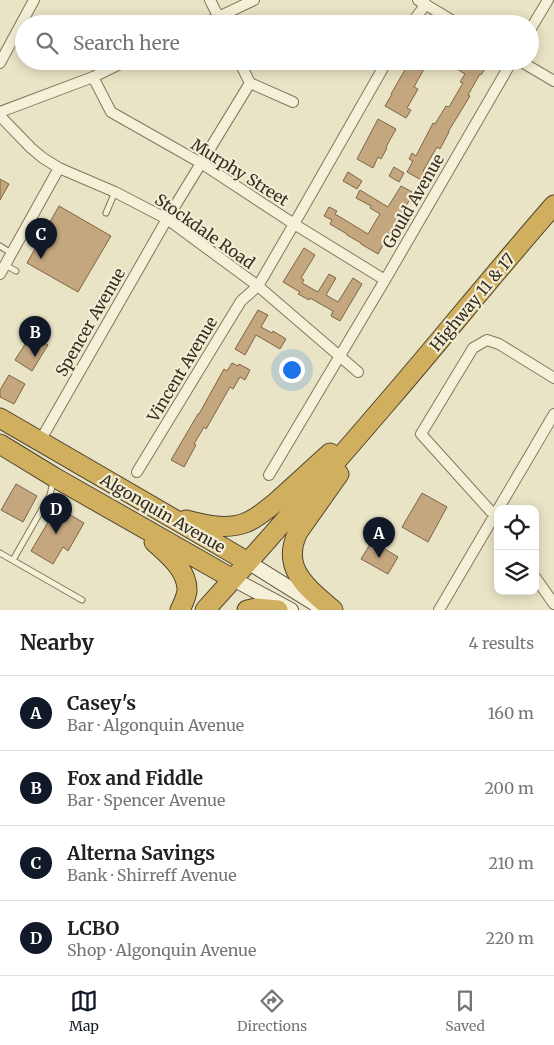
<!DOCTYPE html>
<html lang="en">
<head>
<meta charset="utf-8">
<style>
	:root { --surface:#fff; --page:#f6f6f6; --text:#202124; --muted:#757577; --line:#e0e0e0; --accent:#111827 }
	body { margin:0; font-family:Merriweather,serif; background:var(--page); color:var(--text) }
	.controls { position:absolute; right:15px; bottom:15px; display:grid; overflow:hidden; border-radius:10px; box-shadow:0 2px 12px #0003 }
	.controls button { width:45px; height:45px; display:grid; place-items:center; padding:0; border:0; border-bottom:1px solid var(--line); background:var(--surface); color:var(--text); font:25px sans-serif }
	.you { position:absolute; left:291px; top:369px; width:18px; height:18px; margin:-12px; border:4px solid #fff; border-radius:50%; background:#1a73e8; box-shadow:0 0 0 8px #1a73e833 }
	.badge { display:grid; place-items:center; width:32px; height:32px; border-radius:50%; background:var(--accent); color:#fff; font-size:16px; font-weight:700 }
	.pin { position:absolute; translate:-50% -41px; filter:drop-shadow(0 1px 2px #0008) }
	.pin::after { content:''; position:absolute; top:26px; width:18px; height:15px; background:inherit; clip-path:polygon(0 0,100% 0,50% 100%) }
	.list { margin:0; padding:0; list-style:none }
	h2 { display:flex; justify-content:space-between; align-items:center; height:65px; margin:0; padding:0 20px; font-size:21px }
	h2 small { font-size:16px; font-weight:400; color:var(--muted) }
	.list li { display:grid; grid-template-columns:32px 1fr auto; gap:15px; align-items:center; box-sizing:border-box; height:75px; padding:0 20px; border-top:1px solid var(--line) }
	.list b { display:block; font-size:19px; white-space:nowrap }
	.list p { margin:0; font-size:16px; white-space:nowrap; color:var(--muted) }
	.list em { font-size:16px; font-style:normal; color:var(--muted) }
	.icon { flex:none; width:28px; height:28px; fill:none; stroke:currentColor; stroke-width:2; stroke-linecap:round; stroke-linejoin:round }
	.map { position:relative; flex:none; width:554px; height:610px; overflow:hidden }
	.search { position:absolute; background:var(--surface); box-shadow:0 2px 12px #0003; left:15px; right:15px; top:15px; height:55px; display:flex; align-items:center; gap:12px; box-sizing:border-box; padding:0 18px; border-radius:28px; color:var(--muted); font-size:19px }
	.sheet { height:365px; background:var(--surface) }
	nav { display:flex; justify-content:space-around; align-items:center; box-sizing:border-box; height:70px; border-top:1px solid var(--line); background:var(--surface); font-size:14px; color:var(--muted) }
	nav a { display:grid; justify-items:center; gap:2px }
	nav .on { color:var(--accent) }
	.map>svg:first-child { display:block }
	.building { fill:#c4a67f; stroke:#7f6546 }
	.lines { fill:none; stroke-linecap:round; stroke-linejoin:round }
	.lane-casing { stroke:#83775d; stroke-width:7 }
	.street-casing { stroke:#83775d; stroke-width:12 }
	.secondary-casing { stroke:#645840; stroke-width:16 }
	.highway-casing { stroke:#514531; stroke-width:21 }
	.lane { stroke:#f5f1d8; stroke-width:5 }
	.street { stroke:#f5f1d8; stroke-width:10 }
	.secondary { stroke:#f5f1d8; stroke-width:14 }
	.highway { stroke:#d0af5f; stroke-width:19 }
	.labels { text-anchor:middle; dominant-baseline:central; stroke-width:4.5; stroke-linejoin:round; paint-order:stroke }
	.street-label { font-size:16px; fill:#342d20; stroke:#f2edd4 }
</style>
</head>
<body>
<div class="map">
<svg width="554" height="610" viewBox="0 0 554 610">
	<rect width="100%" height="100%" fill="#e9e4c5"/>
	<!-- building -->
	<path class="building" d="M410,61h13l-3,6 4,2 -10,18 4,2 -11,19 4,2 -5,8 -21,-12 7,-12h-1z
		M444,61h39l5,3 -7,11 -1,-1 -12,21 2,1 -22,36h1l-9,17 -3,-2 -14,24 2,1 -4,8 -14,-8 6,-11 -4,-2 3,-6 4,3 17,-33 2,1 11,-18 3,1 14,-24 -3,-1 5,-8z
		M378,119l18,10 -10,18 1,1 -6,11 -3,-2 -5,11 -16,-9z
		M394,167l10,6 -5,9 -10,-6z
		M348,172l14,9 -5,8 -14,-8z
		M0,179l9,5 -9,16z
		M401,186l13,7 -10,16 2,1 -5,10 -1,-1 -11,15 -11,20 -17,-10v-1l-14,-8v-1l-17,-10 2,-4 -8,-4 5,-9 8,4 -2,3 33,20 12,-20 -10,-6 1,-2 -15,-8 4,-8 28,17z
		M59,206l52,30 -33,56 -51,-29z
		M304,248l11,7 -14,23 3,2 -2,3 16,9 11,-18 7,4 -10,17 12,7 15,-24 9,6 -22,37 -9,-5 2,-5 -23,-13 -1,2 -11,-6 2,-2 -17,-10z
		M258,310l10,5 -7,12 11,6 1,-2 13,8 -6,10 -24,-14 -11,20 -10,-6z
		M31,335l17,10 -16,26 -17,-11z
		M232,363l6,3 1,-2 11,6 -5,10 -5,-3 -7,12 -3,-2 -24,42 -2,-2 -10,17 2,1 -12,22 -13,-7 27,-46h1l25,-45 3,2z
		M9,375l16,9 -11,20 -14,-7v-7z
		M16,484l21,12 -14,26 -22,-12z
		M422,493l25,14 -19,35 -26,-15z
		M57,507l27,16 -16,28 -5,-4 -10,17 -22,-13z
		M372,541l26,16 -10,17 -27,-15z"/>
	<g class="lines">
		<defs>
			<path id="lane" d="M106,213l9,-21
				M0,246l11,7
				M5,265l11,6
				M0,553l82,47
				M13,560l37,-65 3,-13"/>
			<path id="street" d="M210,0l12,24
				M418,0l40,24
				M204,24l50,-24
				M411,24l15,-20
				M530,30l18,-30
				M239,61l11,22 43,19
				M520,61l34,20
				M0,63l34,-63
				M93,77l18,35 90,51 93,61 91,56
				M0,112l93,-35 33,-16
				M0,116l31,32 12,10 16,10 56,24 52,27 91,67 100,86
				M0,274l59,-106
				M40,441l127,-222 83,-136
				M137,472l104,-171 17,-15 36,-62 93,-163
				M269,475l116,-195 127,-219
				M498,522l-4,-7 -73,-81 52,-86 14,-8 12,4 55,34
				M535,577l19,27
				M439,610l115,-196"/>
			<path id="secondary" d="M248,562l72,45
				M233,579l58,31"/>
			<path id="highway" d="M0,418l248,144
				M0,444l54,33 179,102
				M186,520c19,5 40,10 59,3 11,-4 21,-13 30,-20l55,-50
				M154,542c13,12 34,28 33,49 -1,7 -4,13 -7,19
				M205,610c63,-69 124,-140 185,-211 55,-64 108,-130 164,-194
				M247,610l9,-2 22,2
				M333,610c-25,-22 -53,-41 -35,-78l41,-58"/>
		</defs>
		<!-- lane casing -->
		<use href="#lane" class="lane-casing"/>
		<!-- street casing -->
		<use href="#street" class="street-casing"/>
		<!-- secondary casing -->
		<use href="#secondary" class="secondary-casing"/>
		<!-- highway casing -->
		<use href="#highway" class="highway-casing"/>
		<!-- lane -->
		<use href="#lane" class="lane"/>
		<!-- street -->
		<use href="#street" class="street"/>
		<!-- secondary -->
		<use href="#secondary" class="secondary"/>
		<!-- highway -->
		<use href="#highway" class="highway"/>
	</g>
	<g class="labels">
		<!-- street labels -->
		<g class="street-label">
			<text transform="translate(240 172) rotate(32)">Murphy Street</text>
			<text transform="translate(413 201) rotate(-60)">Gould Avenue</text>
			<text transform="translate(205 231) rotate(35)">Stockdale Road</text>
			<text transform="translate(472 302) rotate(-50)">Highway 11 &amp; 17</text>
			<text transform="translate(90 322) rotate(-60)">Spencer Avenue</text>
			<text transform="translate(182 369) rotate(-59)">Vincent Avenue</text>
			<text transform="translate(163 513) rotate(30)">Algonquin Avenue</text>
		</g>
	</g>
</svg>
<div class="controls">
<button><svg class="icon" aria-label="locate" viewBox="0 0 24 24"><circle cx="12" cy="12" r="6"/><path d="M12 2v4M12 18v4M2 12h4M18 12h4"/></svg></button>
<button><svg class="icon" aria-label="layers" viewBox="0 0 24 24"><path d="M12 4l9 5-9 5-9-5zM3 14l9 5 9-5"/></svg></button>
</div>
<div class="you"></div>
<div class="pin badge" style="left:379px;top:558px">A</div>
<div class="pin badge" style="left:35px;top:357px">B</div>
<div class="pin badge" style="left:41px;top:259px">C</div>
<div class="pin badge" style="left:56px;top:534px">D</div>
<div class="search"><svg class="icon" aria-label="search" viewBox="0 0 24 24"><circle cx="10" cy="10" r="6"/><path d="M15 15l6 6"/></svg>Search here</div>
</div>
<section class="sheet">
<h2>Nearby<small>4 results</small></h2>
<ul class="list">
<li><span class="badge">A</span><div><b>Casey's</b><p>Bar · Algonquin Avenue</p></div><em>160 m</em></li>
<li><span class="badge">B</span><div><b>Fox and Fiddle</b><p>Bar · Spencer Avenue</p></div><em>200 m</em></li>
<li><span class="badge">C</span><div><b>Alterna Savings</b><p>Bank · Shirreff Avenue</p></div><em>210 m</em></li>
<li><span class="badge">D</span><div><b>LCBO</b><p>Shop · Algonquin Avenue</p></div><em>220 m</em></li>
</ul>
</section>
<nav>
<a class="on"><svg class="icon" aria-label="map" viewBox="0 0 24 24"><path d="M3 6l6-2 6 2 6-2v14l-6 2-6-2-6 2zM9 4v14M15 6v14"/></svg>Map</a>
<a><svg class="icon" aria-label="directions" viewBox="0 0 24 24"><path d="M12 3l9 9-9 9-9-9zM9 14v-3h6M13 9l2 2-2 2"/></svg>Directions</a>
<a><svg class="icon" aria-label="saved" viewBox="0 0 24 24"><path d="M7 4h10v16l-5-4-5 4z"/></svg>Saved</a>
</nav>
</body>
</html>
